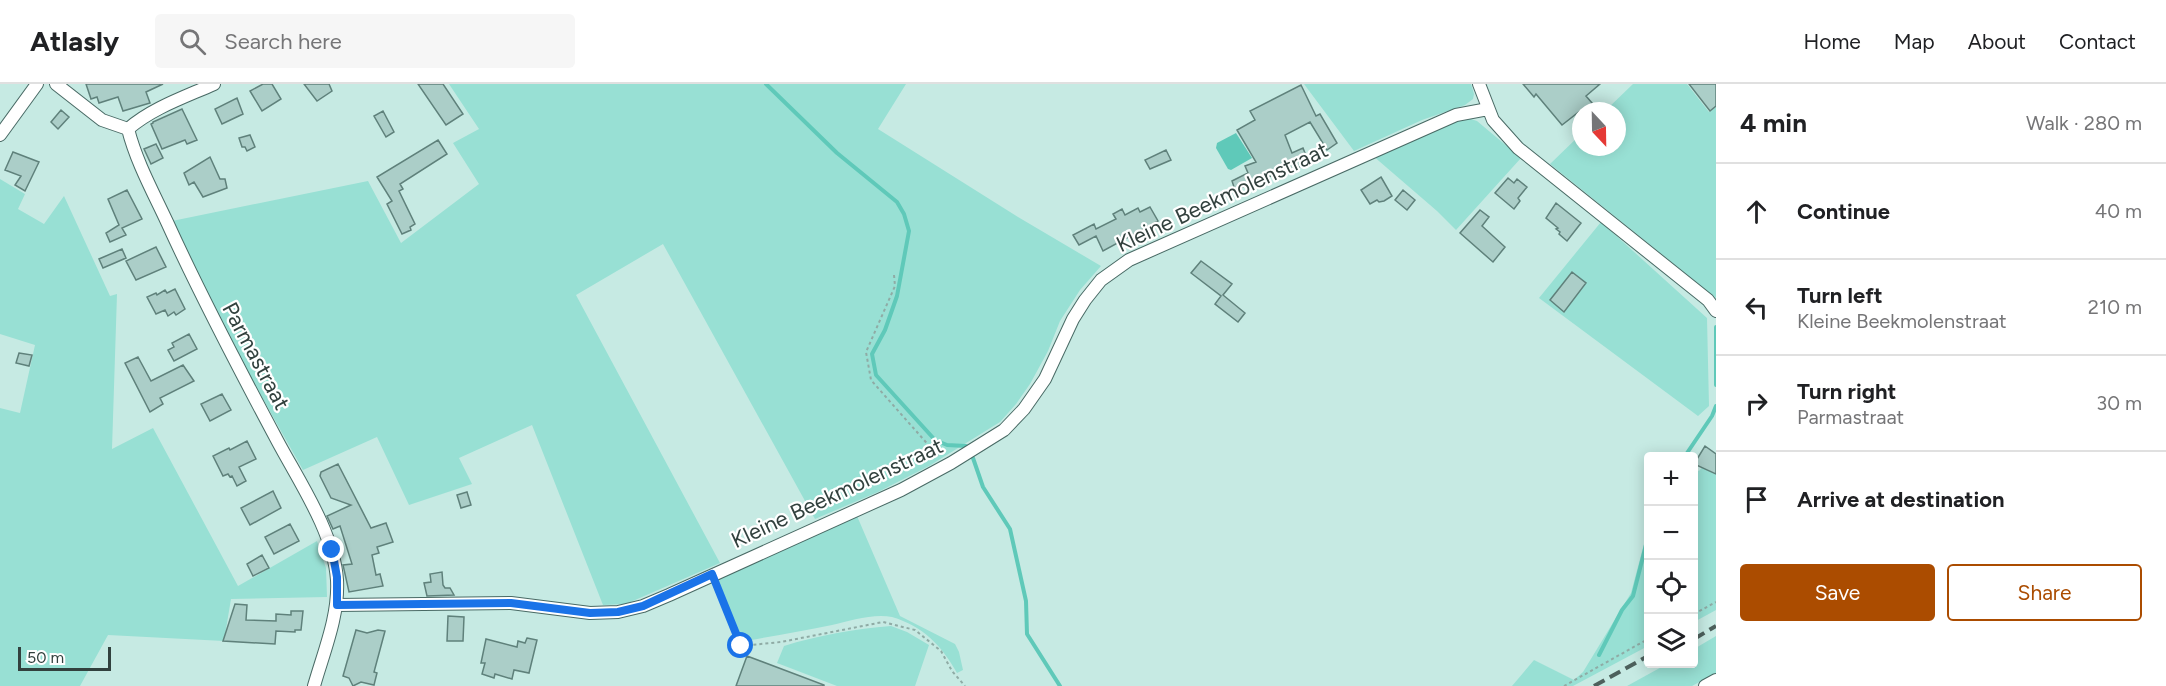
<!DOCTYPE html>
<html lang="en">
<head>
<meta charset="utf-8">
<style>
	:root { --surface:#fff; --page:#f6f6f6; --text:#202124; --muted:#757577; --line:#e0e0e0; --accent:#ab4c00 }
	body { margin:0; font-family:Figtree,sans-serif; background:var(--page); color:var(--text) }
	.controls { position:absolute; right:18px; bottom:18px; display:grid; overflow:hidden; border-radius:6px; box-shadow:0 3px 15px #0003 }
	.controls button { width:54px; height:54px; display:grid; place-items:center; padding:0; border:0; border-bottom:2px solid var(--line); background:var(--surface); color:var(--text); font:30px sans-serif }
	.compass { position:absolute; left:1572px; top:18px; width:54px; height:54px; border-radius:50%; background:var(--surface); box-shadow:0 3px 15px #0003; rotate:158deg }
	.scale { position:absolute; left:18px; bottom:15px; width:93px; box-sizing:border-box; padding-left:6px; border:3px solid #32413e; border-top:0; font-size:16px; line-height:21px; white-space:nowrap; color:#32413e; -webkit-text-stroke:4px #fff; paint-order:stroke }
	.stop { position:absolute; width:18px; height:18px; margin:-14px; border:4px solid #1a73e8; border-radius:50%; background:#fff }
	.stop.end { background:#1a73e8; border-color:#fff; box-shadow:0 2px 6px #0008 }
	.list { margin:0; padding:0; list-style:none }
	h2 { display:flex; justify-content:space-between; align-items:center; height:78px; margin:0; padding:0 24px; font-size:26px }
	h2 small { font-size:20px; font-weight:400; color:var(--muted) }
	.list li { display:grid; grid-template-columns:39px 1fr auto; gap:18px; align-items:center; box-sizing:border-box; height:96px; padding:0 24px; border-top:2px solid var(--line) }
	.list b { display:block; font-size:22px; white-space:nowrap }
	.list p { margin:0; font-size:20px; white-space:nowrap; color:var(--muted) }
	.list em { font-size:20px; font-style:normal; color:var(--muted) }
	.actions { display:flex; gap:12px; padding:18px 24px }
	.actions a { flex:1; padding:14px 0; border:2px solid var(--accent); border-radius:6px; text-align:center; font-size:21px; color:var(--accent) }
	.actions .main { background:var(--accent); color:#fff }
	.icon { flex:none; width:33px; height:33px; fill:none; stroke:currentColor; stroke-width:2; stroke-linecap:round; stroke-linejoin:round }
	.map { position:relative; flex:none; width:1716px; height:602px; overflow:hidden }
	header { display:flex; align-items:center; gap:36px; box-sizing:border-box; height:84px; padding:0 30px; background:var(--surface); border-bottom:2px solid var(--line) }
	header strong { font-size:28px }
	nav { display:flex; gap:33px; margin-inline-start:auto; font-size:21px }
	.search { width:420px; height:54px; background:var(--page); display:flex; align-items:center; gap:15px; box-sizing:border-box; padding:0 21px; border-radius:6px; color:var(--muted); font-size:22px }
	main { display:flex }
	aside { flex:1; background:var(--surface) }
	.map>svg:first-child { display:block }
	.green { fill:#98e0d4 }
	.water { fill:#5fc9b9 }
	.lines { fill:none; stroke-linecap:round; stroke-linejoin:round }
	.stream { stroke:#5fc9b9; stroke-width:4 }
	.building { fill:#abcec8; stroke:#5f817b; stroke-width:1.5 }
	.street-casing { stroke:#496a65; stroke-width:14 }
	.path { stroke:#8faba5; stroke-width:2; stroke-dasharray:3 3; stroke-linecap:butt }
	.street { stroke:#fff; stroke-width:12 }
	.rail { stroke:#4d605c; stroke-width:4; stroke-dasharray:12 6; stroke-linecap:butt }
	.route { stroke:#1a73e8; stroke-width:8 }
	.labels { text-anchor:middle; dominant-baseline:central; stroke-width:4.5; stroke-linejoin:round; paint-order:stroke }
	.street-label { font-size:22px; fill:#32413e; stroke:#fff }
</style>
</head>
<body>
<header>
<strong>Atlasly</strong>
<div class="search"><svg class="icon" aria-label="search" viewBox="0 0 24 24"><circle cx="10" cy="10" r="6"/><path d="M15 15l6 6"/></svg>Search here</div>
<nav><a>Home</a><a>Map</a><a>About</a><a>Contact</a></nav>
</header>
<main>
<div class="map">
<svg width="1716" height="602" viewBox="0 0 1716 602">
	<rect width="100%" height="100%" fill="#c6eae3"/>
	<!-- green -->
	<path class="green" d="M449,0h457l-28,45 140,88 83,49 -21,24 -20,31 -12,30 -18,33 -14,20 -16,18 -71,44 -51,26 -63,27 -152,-275 -87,51 144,268 -94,41 -23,1 -71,-180 -73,33 13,26 -63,21 -32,-68 -74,33 -79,-140 -52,-109 196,-40 33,62 78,-59 -26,-41 26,-14z
		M1304,0h167l3,10 -1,5 -8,6 -43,15 -68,31z
		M1633,0h54l22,28 7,-5v191l-166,-134 31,-30v13h36v-36h-12z
		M1465,33l12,4 44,37 -65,72 -19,-19 -65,-56z
		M0,95l25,15 -7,15 26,15 20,-28 46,100 7,-2 -5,155 41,-21 85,158 79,-45 9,27 1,29 -96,2 -7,42 -116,-6 -28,51h-80v-278l20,5 15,-68 -35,-11z
		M1601,138l106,96 2,88 -11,10 -159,-118z
		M1703,382l13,6v138l-22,12v-154l5,3z
		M857,432l43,100 55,28 4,8 4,18 -6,3c-15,-27 -34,-47 -65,-56 -18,-4 -43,4 -60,8 -29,6 -58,11 -87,16l-5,-3 -21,-56v-6z
		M1648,445v117l-75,40h-61l22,-26 40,20 9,-8 48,-79z
		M891,542l16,6 22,13 -14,41h-78l-60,-23 7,-17c35,-11 71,-17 107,-20z
		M1716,552v37l-24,13h-65l40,-22h27v-15z"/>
	<!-- water -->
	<path class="water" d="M1236,49l16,25 -21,12 -3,-1 -12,-21 1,-5z"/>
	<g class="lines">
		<!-- stream -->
		<path class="stream" d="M766,0l71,69 60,49 7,12 5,17 -12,65 -12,34 -13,24 4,21 59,65 12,5 19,1
			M1716,243v58
			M1685,372l27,-40 4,-10
			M973,374l10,29 27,42 16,72 1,33 33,52
			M1599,571l23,-45 11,-14 15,-59"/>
	</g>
	<!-- building -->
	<path class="building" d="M86,0h77l-17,8 4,11 -27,8 -5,-14 -19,6 -2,-6 -6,2z
		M263,0h9l9,15 -19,12 -12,-20z
		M304,0h25l3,7 -15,10z
		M418,0h25l20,30 -17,11z
		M1523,0h77l-14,12 13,15h-19l-18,14 -26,-31 -2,3z
		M1689,0h27v22l-6,5z
		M1301,1l15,31 4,-2 17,29 -10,7 -17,-28 -25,13 7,18 11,-5 6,15 -24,10 -1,-2 -49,19 -3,-9 16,-8 -3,-7 11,-4 -19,-32 18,-10 -5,-9z
		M237,14l6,16 -21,10 -7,-15z
		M182,25l15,31 -10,4 -2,-4 -23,9 -11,-25 2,-1v-1z
		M61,26l8,7 -11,12 -7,-7z
		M383,27l11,21 -8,5 -12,-21z
		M250,51l5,12 -8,4 -2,-4h-3l-3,-9z
		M438,56l9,14 -47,30 3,5 -4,2 16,33 -5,3 1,3 -9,4 -15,-30 5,-3 -15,-24z
		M156,60l7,14 -12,6 -7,-15z
		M1166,66l5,10 -21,9 -5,-9z
		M13,68l26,10 -14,29 -10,-6 6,-9 -16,-6z
		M210,73l10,22h5l2,9 -24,9 -9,-15 -5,3 -5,-12z
		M1381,93l11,19 -8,5 -5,1 -2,-2 -7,4 -9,-14z
		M1508,94l6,5 3,-4 10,8 -9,11 2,3 -6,8 -19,-16z
		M127,106l15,29 -20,9 4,7 -16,7 -4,-9 13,-8 -11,-26z
		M1403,106l12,10 -8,10 -12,-10z
		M1556,119l25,20 -14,18 -8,-7 1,-2 -4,-3 2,-1 -12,-10z
		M1150,123l8,14 -55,30 -7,-15 -17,9 -6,-10 21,-11 2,5 20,-10 -3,-5 9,-5 3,6 13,-7 2,4z
		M1480,126l9,7 -7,9 23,21 -12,15 -33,-29z
		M156,163l10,20 -30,13 -10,-19z
		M122,165l4,9 -23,10 -4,-9z
		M1201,177l31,23 -9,11 22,18 -7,9 -23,-18 6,-8 -30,-23z
		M1572,188l14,11 -22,29 -14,-12z
		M175,205l10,20 -9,6 -2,-3 -6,4 -3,-6 -9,4 -9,-17 9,-4 1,2 8,-5 2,3z
		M189,250l8,15 -23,12 -6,-11 6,-3 -2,-4z
		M19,269l13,2 -3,11 -13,-3z
		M138,273l13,24 32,-16 11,16 -34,17 3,6 -13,8 -25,-49z
		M222,310l9,16 -21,11 -9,-17z
		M247,357l9,18 -17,8 7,14 -9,5 -5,-10 -2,1 -2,-3 -5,2 -10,-20 16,-8 1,2z
		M1705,362l11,8v20l-22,-10z
		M338,380l33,64 15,-5 7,19 -16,5 2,6 -7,2 4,20 4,-1 3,12 -34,6 -6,-27 9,-1 -12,-38 -7,3 -6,-13 24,-11 -20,-7 -11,-22 1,-4z
		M273,407l8,17 -31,17 -9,-17z
		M467,408l4,13 -10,3 -4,-13z
		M290,440l9,17 -25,13 -9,-17z
		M262,471l7,13 -16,8 -6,-12z
		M442,488l1,13 2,3h5l4,7 -27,1 -3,-13 7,-1 -1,-8z
		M235,520l12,1 -1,15 30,1v-7l15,1v-4h12l-2,19h-6v2l-19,-1 -1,13 -52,-3z
		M448,532l16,1 -1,24h-16z
		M356,546l11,3 11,-3 7,1 -11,41 3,1 -3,12 -13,-3 -8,4 -4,-8 -6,-2z
		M527,554l10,2 -8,33 -15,-3 -2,9 -17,-5 -1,4 -12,-4 3,-11h-4l5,-24 31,8 1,-6 7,2z
		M747,572l77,29v1h-88z"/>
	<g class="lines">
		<defs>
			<path id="street" d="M56,0l46,36 26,9
				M1479,0l14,36 25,28 190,152 8,11
				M128,45c8,32 25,63 39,93 34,75 72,147 111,220 22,41 56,91 59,138 2,36 -13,71 -23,106
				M128,45c24,-21 57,-32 86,-45
				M0,51l37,-51
				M337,521l174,-2 79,10 28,-1 25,-6 26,-11 232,-105 50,-27 53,-33 20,-21 21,-30 28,-60 12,-19 16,-20 28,-20 327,-145 32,-6
				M1705,602l11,-6"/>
		</defs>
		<!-- street casing -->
		<use href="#street" class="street-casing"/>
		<!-- path -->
		<path class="path" d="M894,191l1,11 -29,66 5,28 68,77
			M717,501l24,61 40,-4 102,-20 32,8 26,21 11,20 13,15
			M1694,530l22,-12
			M1564,602l84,-47"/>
		<!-- street -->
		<use href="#street" class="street"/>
		<!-- rail -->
		<path class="rail" d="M1694,555l22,-13
			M1594,602l54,-30"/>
	</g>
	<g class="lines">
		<!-- route -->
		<path class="route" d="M332,466l5,27v28l174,-2 79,10 28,-1 25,-6 69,-32 29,72"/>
	</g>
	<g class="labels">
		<!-- street labels -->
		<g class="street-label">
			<text transform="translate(1222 113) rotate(-25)">Kleine Beekmolenstraat</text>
			<text transform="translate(256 272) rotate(62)">Parmastraat</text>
			<text transform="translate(837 409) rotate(-25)">Kleine Beekmolenstraat</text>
		</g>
	</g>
</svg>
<div class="controls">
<button>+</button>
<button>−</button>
<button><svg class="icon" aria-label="locate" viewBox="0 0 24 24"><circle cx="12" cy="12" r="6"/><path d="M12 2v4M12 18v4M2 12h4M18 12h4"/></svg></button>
<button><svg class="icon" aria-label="layers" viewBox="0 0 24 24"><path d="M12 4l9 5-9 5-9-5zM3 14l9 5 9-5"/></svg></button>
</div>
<svg class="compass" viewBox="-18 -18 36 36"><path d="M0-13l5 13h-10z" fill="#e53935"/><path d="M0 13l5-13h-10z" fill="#757577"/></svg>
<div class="scale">50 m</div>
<div class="stop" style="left:741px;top:562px"></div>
<div class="stop end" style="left:332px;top:466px"></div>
</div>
<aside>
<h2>4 min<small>Walk · 280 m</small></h2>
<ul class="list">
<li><svg class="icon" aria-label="ahead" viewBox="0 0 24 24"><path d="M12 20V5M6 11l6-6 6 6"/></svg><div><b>Continue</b></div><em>40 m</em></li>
<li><svg class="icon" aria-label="left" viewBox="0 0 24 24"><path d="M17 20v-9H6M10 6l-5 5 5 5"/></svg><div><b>Turn left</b><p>Kleine Beekmolenstraat</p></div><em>210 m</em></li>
<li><svg class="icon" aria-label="right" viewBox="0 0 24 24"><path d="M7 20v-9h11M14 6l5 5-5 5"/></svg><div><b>Turn right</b><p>Parmastraat</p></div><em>30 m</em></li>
<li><svg class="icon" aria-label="arrive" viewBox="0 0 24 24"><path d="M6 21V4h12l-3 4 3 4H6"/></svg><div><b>Arrive at destination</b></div></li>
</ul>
<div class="actions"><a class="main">Save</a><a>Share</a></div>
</aside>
</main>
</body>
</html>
